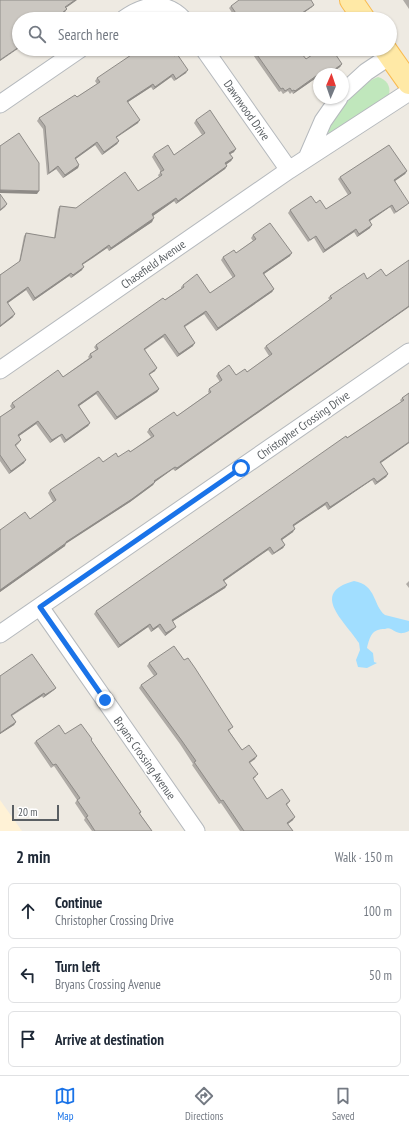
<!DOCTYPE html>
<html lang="en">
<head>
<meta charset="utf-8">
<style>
	:root { --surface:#fff; --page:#f2f2f3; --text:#1f2937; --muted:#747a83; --line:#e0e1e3; --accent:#1a73e8 }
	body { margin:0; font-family:"PT Sans Narrow",sans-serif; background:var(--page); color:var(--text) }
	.compass { position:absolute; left:313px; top:68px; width:36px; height:36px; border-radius:50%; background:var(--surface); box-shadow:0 1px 3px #0004; rotate:2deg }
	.scale { position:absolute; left:12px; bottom:10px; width:47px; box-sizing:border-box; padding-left:4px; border:2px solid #5a5f63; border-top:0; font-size:11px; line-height:14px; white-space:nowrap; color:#5a5f63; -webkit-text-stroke:3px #fff; paint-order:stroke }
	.stop { position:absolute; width:12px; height:12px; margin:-9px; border:3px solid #1a73e8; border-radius:50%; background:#fff }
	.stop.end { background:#1a73e8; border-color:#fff; box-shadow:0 1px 4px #0008 }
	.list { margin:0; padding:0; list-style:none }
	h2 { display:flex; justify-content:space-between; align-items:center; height:52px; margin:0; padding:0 16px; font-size:17px }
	h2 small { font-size:13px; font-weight:400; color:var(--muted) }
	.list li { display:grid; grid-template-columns:26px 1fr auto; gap:12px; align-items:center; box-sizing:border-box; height:56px; margin:0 8px 8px; padding:0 8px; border:1px solid var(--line); border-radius:6px }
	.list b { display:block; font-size:15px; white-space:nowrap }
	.list p { margin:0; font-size:13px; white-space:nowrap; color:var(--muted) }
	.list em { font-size:13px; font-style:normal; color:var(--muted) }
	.icon { flex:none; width:22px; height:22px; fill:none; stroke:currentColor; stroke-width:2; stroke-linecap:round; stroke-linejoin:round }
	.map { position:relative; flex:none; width:409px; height:831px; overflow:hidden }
	.search { position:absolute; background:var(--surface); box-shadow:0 1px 3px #0004; left:12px; right:12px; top:12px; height:44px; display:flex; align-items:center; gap:10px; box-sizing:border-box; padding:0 14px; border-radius:22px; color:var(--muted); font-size:15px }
	.sheet { height:244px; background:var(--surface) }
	nav { display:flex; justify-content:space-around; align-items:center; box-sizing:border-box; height:56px; border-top:1px solid var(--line); background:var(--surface); font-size:11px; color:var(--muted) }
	nav a { display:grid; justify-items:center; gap:2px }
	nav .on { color:var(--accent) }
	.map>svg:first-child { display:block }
	.commercial { fill:#fff2d6 }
	.green { fill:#c0e7bc }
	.water { fill:#a1deff }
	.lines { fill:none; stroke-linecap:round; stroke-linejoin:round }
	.minor-casing { stroke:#b5b9bd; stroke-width:19 }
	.major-casing { stroke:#f9bb50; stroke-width:24 }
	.minor { stroke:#fff; stroke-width:17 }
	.major { stroke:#ffe9a6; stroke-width:22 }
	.wall { fill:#afaba6 }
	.shaded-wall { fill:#8e8b87 }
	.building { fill:#cbc7c1; stroke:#8e8b87 }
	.route { stroke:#1a73e8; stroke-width:5 }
	.labels { text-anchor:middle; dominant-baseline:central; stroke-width:3.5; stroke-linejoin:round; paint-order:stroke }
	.street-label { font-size:12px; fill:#5a5f63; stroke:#fff }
</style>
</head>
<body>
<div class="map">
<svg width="409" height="831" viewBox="0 0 409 831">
	<rect width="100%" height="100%" fill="#eeeae2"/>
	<!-- commercial -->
	<path class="commercial" d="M0,800l22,31h-22z"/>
	<!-- green -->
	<path class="green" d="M378,77c8,2 13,9 11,17l-56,40h-4l-2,-4c12,-19 29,-45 51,-53z"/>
	<!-- water -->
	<path class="water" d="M354,581c23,4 19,25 31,34l24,6v10c-9,4 -11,2 -18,-2 -2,-1 -4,-1 -6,0 -13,0 -15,7 -18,19l6,5 1,9 3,1 -10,5 -9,-1 -2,-7 4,-10 -1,-7c-14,-22 -50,-50 -5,-62z"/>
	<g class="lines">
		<defs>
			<path id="minor" d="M124,19c20,-14 41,-19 59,0
				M204,49l85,121
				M343,93l23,-21 24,-16
				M0,104l80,-55
				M307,158l16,-37 16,-23
				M0,370l289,-200 120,-78
				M40,607l156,224
				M0,634l409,-282"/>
			<path id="major" d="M351,0l13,19
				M385,49l24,34"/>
		</defs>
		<!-- minor casing -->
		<use href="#minor" class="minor-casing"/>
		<!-- major casing -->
		<use href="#major" class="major-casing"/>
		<!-- minor -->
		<use href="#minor" class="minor"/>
		<!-- major -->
		<use href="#major" class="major"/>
	</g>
	<!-- wall -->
	<path class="wall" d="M403,0h6v9z
		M231,6l81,1 -17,12h-59l-7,-11z
		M249,49h49l8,10 36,5 -2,3 -10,7h-11v2l-26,18 -1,-2 -2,2 -2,-3 -5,3 -2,-3 -2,1z
		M186,73l-12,8 -3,-4 -18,13 -2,-3 -23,15 10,21 -22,15 3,3 -2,3 -15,11 -7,-10 -20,14 4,6 -1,3 -15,10 -7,-9 -9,6 -4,-46 -6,-8 2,-3 38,-21 20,-13 -2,-3 2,-3z
		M196,120l38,32 -4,2 3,4 -2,3 -5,3 1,2 -2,3 -49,35 -2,-3 -21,15 -1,6 -43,29 -2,-3 -14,10 -11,7v5l-11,8 -2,-2 -36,25 -7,-11 -18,13 5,14 -13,10v-52l19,-13 5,-26 2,-3 28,5 4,-29 2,-3 16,2 62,-17 21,-14 -1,-2 3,-3 -9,-15 2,-3 20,1 28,-20 -8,-12z
		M407,171l-2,3 -10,7 12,24 -13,9 -4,-7 -21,14 1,7 -13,9 -3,-5 -31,21 -9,-15 -6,4 -20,-29 2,-3 26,-7 10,6 22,-14 -10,-16 2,-2z
		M253,235l37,21 -26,18 10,15 -2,3 -56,39 -12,-17 -19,13 8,19 -16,11 -14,-20 -18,13 10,21 -6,4 10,14 -2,3 -42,28 -19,-26 -17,12 11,17 -2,3 -24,17 -4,-7 -10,7 -14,-19 -17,12 2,4 -2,3 -3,3 8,17 -15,11 -9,-13v-44l12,-8 -2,-3 2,-3 51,-26 26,-19 -1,-1 2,-3 6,-4 -2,-3 2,-2 85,-56v-2l2,-2 27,8 23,-15 -12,-18 2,-3 13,-4 17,-12 -2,-3z
		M409,260v47l-234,164 -2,-2 -18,13 -2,3 -23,17 -64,41 -1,3 -65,46v-62l30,-11 23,-17 -5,-9 2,-3 53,-28 15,-5 12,-5 21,-15 -4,-5 2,-3 28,-13 32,-23 -1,-1 1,-3 11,-7 -4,-6 2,-3 18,2 11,-3 22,-16 -5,-8 2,-2 64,-46 -2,-2 2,-2 37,-17 19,-3z
		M409,393v50l-29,20 8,11 -2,3 -11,8 -3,-5 -44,30 -3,-5 -32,21v6l-11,8 3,5 -2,3 -11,7 -4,-5 -44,31 3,4 -2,3 -52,33 1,8 -9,7 -7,-9 -7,5 -3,-5 -30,21 -24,-34 2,-3 251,-173 54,-36 -1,-2 2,-2z
		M409,581v7l-3,-4z
		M149,663l82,66 -2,2 13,19 13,9 -5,4 6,14 -3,2 14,20 23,2 -3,4 6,15 -5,4 5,7h-53l-19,-28 -2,1 -27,-39 1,-1 -13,-20 -41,-56 2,-3 13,-9 -7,-10z
		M0,676l56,12 -2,2 -11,8 -1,-2 -30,20 4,6 -2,3 -14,9z
		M65,734l27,5 -1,1 50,72 -1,2 12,17h-60l-8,-11 1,-2 -10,-15 2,-3 -23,-34 -3,2 -17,-25 2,-2z"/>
	<!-- shaded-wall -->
	<path class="shaded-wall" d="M75,0h2l-14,10 2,-3z
		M314,5l-2,2 -17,12h-2z
		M67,9l-2,3 -9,7 2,-3z
		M19,47v1l-19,13v-1z
		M342,64l-2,3 -10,7h-2z
		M188,70l-2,3 -12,8 2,-2z
		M173,74l-2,3 -18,13 2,-3z
		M319,74v2l-26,18 2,-3z
		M153,84l-2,3 -26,17 2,-3z
		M140,120l-2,3 -24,16 2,-2z
		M119,141l-2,3 -15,11 2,-3z
		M97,142l-2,3 -22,16 2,-3z
		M236,149l-2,3 -7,4 2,-3z
		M233,158l-2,3 -8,6 2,-4z
		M79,165l-1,3 -15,10 2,-3z
		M58,166l-2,3 -9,6 2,-2z
		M227,166l-2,3 -49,35 2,-3z
		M407,171l-2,3 -13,9 2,-3z
		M0,190l39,1 -2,3 -37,-1z
		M176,198l-2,3 -24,17 2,-4z
		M7,204l-2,3 -5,4v-1z
		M392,205l-2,2 -23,16 2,-3z
		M154,218l-2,4 -43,29 2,-3z
		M372,225l-2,3 -13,9 2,-3z
		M356,229l-2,3 -31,21 2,-3z
		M109,245l-2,3 -28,19 3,-3z
		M292,253l-2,3 -29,20 2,-3z
		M84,267l-2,3 -11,8 2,-3z
		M71,273l-2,3 -36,25 2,-3z
		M28,287l-2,3 -21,15 2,-3z
		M274,289l-2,3 -56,39 2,-3z
		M409,306v1l-234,164 2,-3z
		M206,311l-2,3 -22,14 2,-2z
		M15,314l-2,3 -13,10v-1z
		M165,334l-2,3 -21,14 2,-2z
		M195,343l-2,3 -16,11 2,-3z
		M157,368l-2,3 -8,5 2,-2z
		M159,389l-2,3 -42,28 2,-3z
		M98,391l-2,3 -20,14 2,-3z
		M38,421l-2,3 -20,14 2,-3z
		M90,423l-2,3 -24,17 2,-3z
		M62,434l-2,2 -10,7 2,-3z
		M409,442v1l-31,22 2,-3z
		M26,460l-2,3 -15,11 2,-3z
		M175,467l-2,2 -21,15 2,-3z
		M388,474l-2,3 -11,8 2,-3z
		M374,478l-2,2 -44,30 2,-3z
		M155,482l-2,3 -23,17 -66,43 2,-3z
		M327,502l-2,3 -34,23 2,-3z
		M295,529l-2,3 -14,10 2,-3z
		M66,543l-1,3 -65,46v-2z
		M285,545l-2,3 -11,7 2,-2z
		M270,547l-2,3 -47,33 2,-3z
		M227,585l-2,3 -55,35 2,-3z
		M150,624l-2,3 -30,21 2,-3z
		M160,624l-2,3 -7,5 2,-3z
		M176,627l-2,2 -9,7 1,-3z
		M56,688l-2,2 -11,8 2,-3z
		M44,693l-2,3 -33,21 2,-2z
		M16,722l-2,3 -14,9v-1z
		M257,756l-2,3 -8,5 2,-2z
		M295,817l-2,3 -8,6 2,-3z"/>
	<!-- building -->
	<path class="building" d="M0,0h75l-10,7 2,2 -9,7 2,2 -1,1h-40v28l-19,13z
		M239,0h72l3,5 -21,14h-53l-9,-13z
		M140,49h30l4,7 3,-2 11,16 -12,9 -3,-5 -18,13 -2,-3 -26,17 13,19 -24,17 3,4 -15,11 -7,-10 -22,16 4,7 -14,10 -7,-9 -9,7 -4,-47 -6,-8 36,-23 2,2 23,-15 -3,-4z
		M253,49h45l8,10 15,-10h11l10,15 -14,10h-3l-2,-3 -28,20 -1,-1 -2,1 -2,-3 -5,3 -2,-3 -2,1z
		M210,110l26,39 -7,4 4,5 -8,5 2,3 -49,35 -2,-3 -24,16 2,4 -43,30 -2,-3 -14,10 -13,9 2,3 -11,8 -2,-2 -36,25 -7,-11 -21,15 8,12 -15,12v-51l20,-14 6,-28 29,5 5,-32 16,2 49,-36 13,19 24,-16 -2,-3 4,-2 -10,-16 14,-9 6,10 31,-22 -9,-13z
		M19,133l20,30v28l-39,-1v-44z
		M389,145l18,26 -13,9 15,23 -13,9 -4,-7 -23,15 3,5 -13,9 -3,-5 -31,21 -9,-14 -6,4 -20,-30 21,-14 5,7 4,-3 6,9 25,-16 -11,-16z
		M0,194l7,10 -7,6z
		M270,223l22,30 -29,20 11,16 -56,39 -12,-17 -22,15 11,17 -16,11 -14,-20 -21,15 13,19 -8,6 10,15 -42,28 -19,-26 -20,14 12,18 -24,17 -4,-6 -10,6 -14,-19 -20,14 3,5 -6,5 11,15 -15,11 -11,-16v-38l15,-10 -3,-4 46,-33 5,7 29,-20 -2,-3 8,-5 -2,-4 67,-47 2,2 19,-13 -1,-2 14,-11 13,19 25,-17 -12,-19 11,-7 2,3 20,-14 -3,-4z
		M409,260v46l-232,162 -2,-1 -21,14 1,1 -23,17 -66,43v1l-66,47v-60l25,-18 5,7 26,-19 -6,-10 49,-33 4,5 13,-9 2,4 11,-7 1,2 24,-16 -5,-7 25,-17 3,4 34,-24 -2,-3 13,-9 -4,-7 11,-8 7,10 9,-6 2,3 25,-18 -6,-8 66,-48 -2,-2 34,-23 3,6 14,-10 5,7z
		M409,393v49l-29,20 8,12 -11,8 -3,-4 -44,29 -3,-5 -34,23 2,4 -14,10 4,6 -11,8 -4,-6 -47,33 4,5 -55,35 4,7 -10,6 -6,-9 -7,5 -3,-5 -30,21 -24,-34 250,-175 1,2 57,-38 -2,-2z
		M174,646l10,14 4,-2 7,10 38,59 -5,3 14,20 7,-5 8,11 -8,6 9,12 -5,4 14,21 15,-10 8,12 -4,3 9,13 -8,6 6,8h-49l-21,-31 -2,1 -27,-39 2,-1 -14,-20 -41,-56 16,-11 -8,-11z
		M32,654l24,34 -11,7 -1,-2 -33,22 5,7 -16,11v-57z
		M81,724l11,15 -1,1 50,72 -2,1 13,18h-57l-9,-14 2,-1 -11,-16 3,-2 -24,-34 -3,1 -17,-24 23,-16 6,9z"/>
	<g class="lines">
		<!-- route -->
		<path class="route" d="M105,700l-65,-93 201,-139"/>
	</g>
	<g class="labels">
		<!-- street labels -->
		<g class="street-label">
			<text transform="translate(247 110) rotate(55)">Dawnwood Drive</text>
			<text transform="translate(153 264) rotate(-35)">Chasefield Avenue</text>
			<text transform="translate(303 425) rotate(-35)">Christopher Crossing Drive</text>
			<text transform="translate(145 758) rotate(55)">Bryans Crossing Avenue</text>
		</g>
	</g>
</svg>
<svg class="compass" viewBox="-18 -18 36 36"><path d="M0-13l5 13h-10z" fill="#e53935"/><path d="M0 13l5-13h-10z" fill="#747a83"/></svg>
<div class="scale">20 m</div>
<div class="stop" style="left:241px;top:468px"></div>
<div class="stop end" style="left:105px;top:700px"></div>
<div class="search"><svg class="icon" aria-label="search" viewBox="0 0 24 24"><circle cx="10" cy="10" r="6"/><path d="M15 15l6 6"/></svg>Search here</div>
</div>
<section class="sheet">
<h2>2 min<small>Walk · 150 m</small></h2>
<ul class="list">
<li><svg class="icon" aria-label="ahead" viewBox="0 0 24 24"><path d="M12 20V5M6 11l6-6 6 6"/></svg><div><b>Continue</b><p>Christopher Crossing Drive</p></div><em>100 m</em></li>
<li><svg class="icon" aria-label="left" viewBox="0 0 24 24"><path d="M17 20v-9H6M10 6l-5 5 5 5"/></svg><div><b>Turn left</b><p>Bryans Crossing Avenue</p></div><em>50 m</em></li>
<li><svg class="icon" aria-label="arrive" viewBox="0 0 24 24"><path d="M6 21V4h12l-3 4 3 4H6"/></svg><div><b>Arrive at destination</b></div></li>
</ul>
</section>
<nav>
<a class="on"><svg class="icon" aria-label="map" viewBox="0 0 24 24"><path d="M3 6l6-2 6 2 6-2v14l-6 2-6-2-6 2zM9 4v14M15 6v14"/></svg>Map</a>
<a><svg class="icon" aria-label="directions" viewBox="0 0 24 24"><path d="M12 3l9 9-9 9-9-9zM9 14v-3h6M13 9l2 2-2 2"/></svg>Directions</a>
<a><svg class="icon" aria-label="saved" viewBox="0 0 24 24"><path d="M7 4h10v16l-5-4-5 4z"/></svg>Saved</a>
</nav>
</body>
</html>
